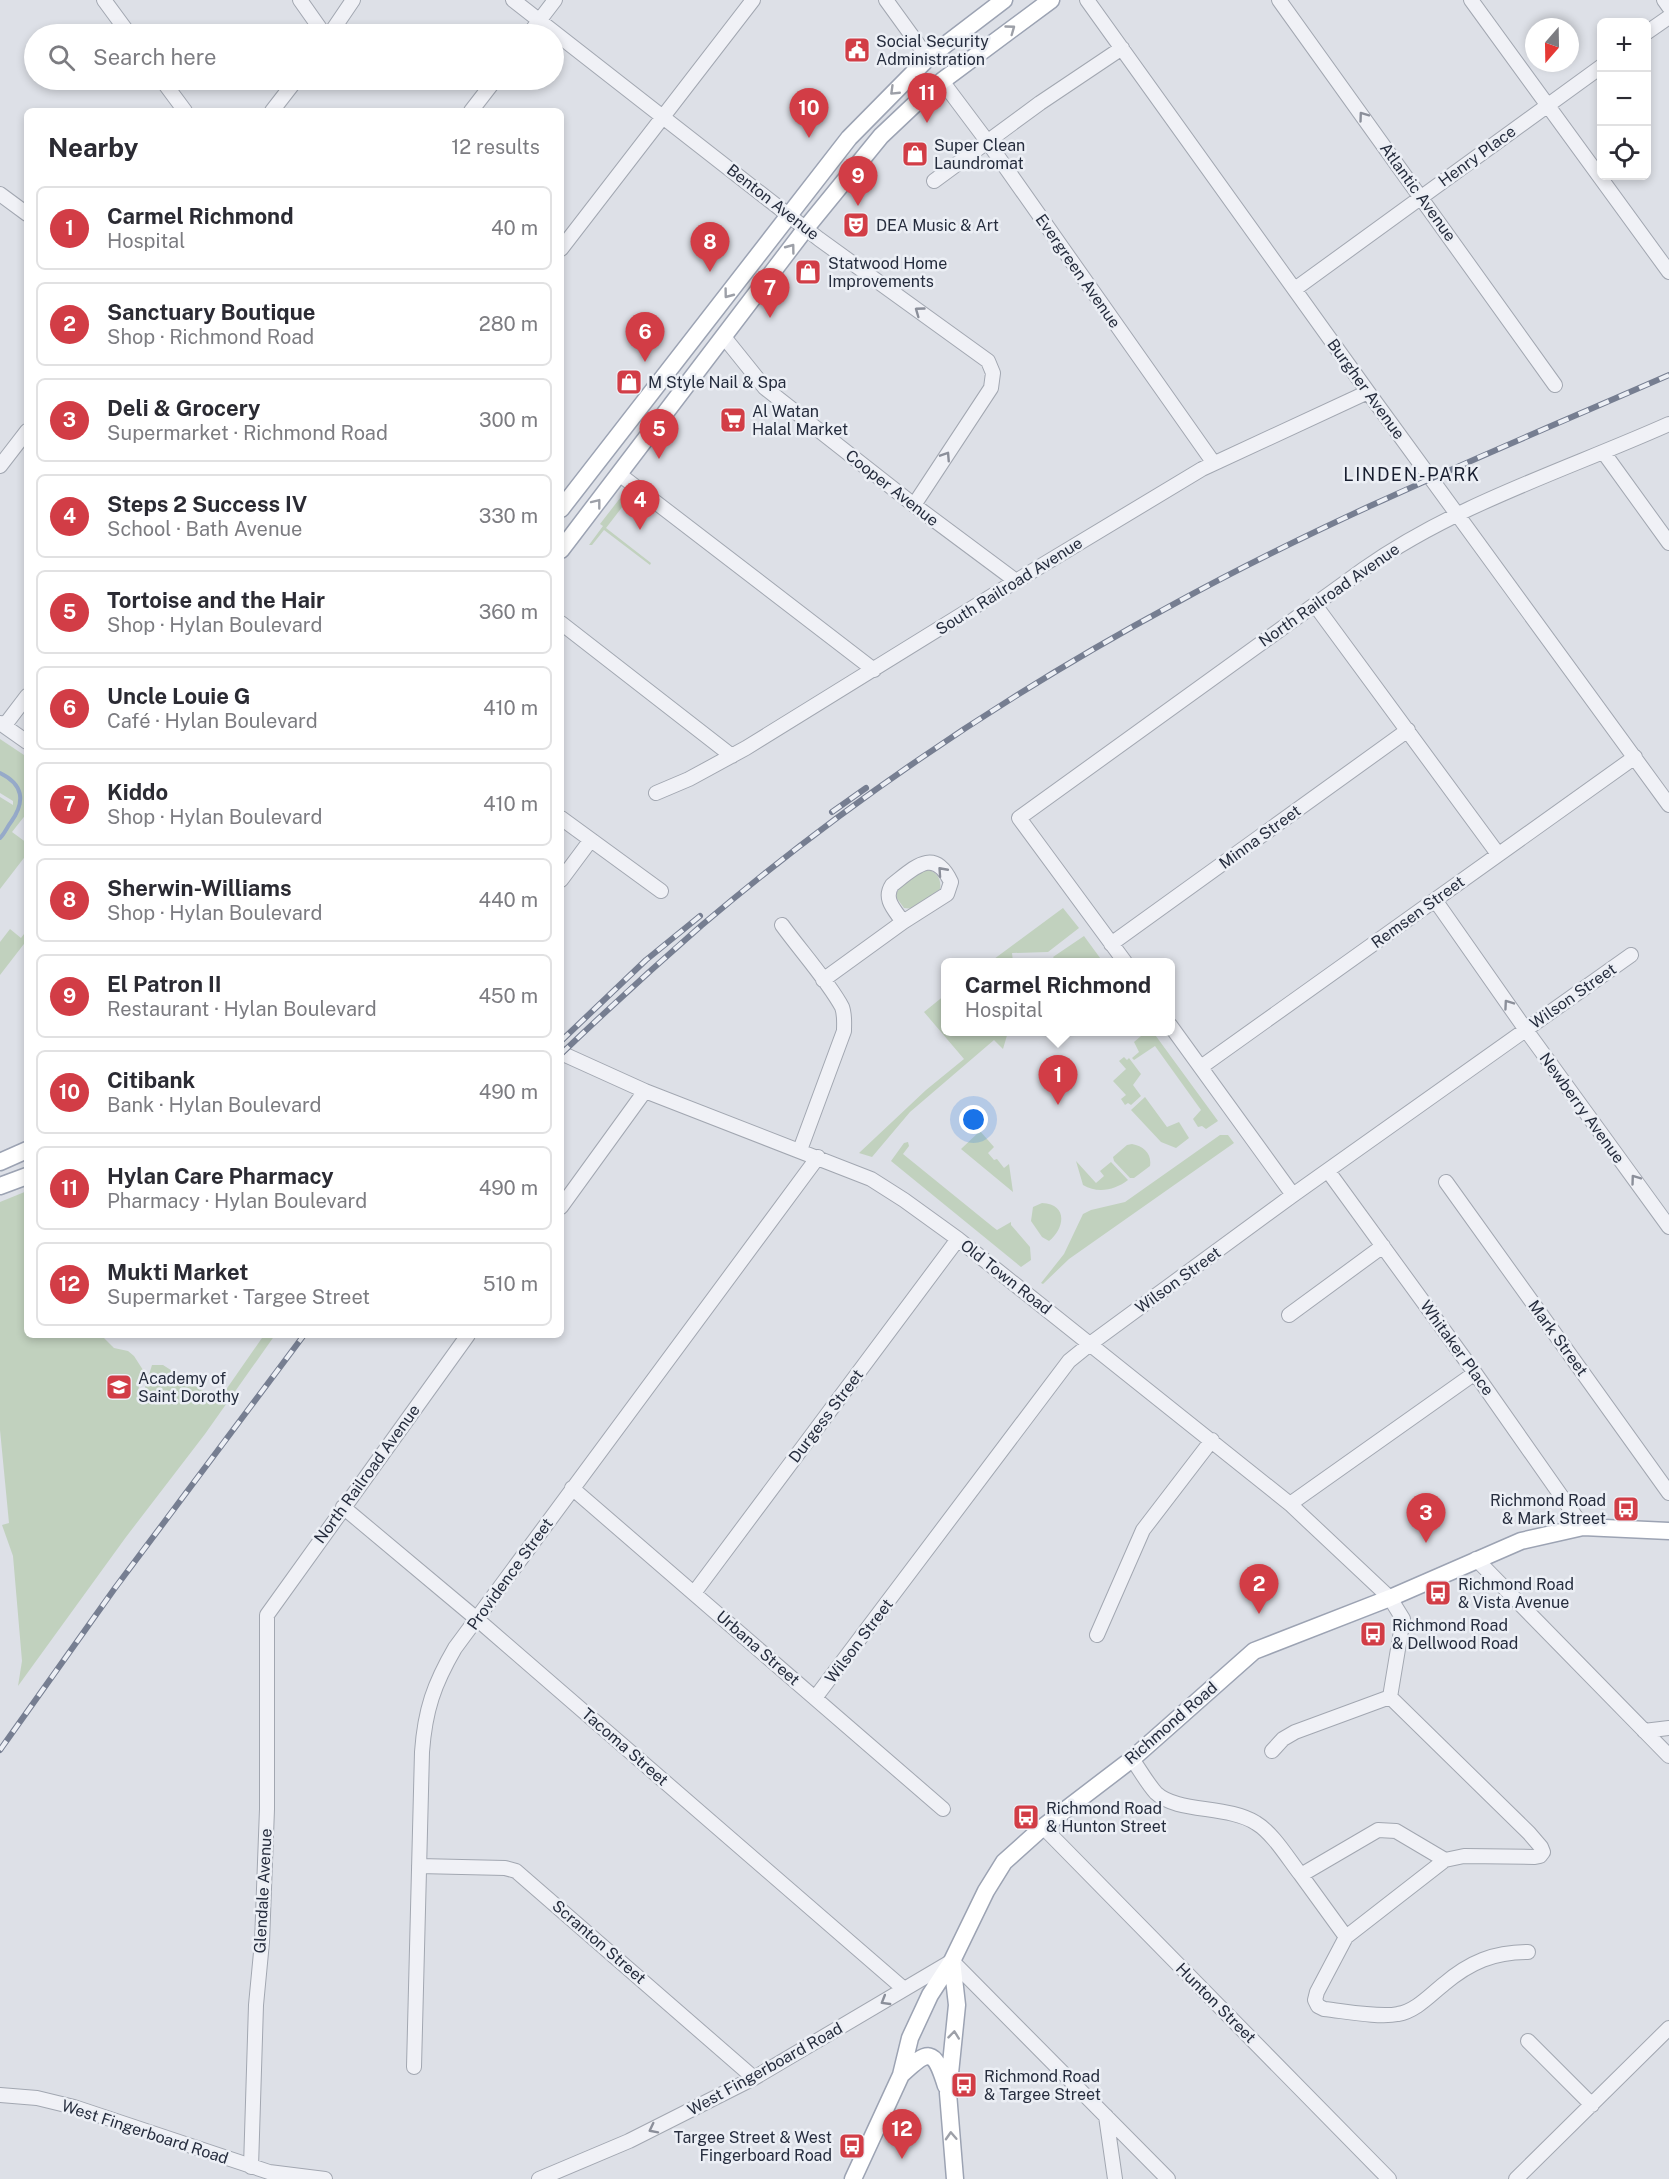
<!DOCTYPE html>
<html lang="en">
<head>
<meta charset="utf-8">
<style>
	:root { --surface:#fff; --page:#f2f2f3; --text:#2b2b33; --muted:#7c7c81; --line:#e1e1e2; --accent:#d23d46 }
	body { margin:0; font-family:"Public Sans",sans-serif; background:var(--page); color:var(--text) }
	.controls { position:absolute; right:18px; top:18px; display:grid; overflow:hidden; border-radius:9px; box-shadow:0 3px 9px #0003 }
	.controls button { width:54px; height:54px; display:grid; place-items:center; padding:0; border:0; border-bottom:2px solid var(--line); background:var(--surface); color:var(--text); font:30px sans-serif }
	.compass { position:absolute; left:1525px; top:18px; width:54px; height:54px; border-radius:50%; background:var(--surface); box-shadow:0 3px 9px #0003; rotate:200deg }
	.you { position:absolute; left:974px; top:1120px; width:21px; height:21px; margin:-15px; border:4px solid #fff; border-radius:50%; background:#1a73e8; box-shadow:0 0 0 9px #1a73e833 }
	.badge { display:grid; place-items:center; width:39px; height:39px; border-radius:50%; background:var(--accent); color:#fff; font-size:20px; font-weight:700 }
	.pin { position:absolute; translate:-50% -50px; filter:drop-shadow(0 2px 3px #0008) }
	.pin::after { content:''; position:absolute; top:32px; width:21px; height:18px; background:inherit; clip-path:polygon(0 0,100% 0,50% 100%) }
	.popup { position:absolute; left:941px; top:958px; width:234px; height:78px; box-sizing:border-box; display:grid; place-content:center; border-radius:9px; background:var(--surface); filter:drop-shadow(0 2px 4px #0005); font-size:20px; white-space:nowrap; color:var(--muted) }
	.popup b { font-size:22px; color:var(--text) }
	.popup::after { content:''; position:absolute; left:50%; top:100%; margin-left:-12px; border:12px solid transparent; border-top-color:var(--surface) }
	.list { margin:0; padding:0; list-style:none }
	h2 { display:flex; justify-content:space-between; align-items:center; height:78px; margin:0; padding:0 24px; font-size:26px }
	h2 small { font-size:20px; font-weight:400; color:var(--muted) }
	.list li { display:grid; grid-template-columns:39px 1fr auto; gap:18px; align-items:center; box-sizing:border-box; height:84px; margin:0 12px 12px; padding:0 12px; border:2px solid var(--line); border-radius:9px }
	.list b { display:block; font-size:22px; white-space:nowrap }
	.list p { margin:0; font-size:20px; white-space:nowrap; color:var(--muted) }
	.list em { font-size:20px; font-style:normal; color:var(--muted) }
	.icon { flex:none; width:33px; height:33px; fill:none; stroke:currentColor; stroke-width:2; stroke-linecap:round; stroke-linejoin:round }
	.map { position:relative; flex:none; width:1669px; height:2179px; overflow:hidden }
	.search { position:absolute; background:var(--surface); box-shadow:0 3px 9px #0003; left:24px; top:24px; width:540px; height:66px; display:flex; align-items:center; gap:15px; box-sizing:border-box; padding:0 21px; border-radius:33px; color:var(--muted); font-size:22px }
	.panel { position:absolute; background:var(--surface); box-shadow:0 3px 9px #0003; left:24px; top:108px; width:540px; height:1230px; border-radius:9px }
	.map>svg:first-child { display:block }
	.green { fill:#c1d1be }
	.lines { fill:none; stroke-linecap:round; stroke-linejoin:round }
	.stream { stroke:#96aac9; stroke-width:4 }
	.minor-casing { stroke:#a2a7b1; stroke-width:16 }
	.major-casing { stroke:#9ca3b3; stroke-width:19 }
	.minor { stroke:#f0f1f6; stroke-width:14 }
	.major { stroke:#fff; stroke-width:16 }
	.rail-casing { stroke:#767e91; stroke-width:6 }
	.rail { stroke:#eceff5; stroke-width:4; stroke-dasharray:11; stroke-linecap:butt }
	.oneway { stroke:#9da0a8 }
	.oneway2 { stroke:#8b8f9a }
	.labels { text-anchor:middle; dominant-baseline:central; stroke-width:5; stroke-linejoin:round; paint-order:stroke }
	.poi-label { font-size:16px; fill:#262d3e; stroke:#eceff5; text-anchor:start }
	.street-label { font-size:16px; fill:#262d3e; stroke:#eceff5 }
	.neighbourhood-label { font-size:18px; letter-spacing:1.5px; fill:#181e2f; stroke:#eceff5 }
</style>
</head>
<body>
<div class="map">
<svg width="1669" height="2179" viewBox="0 0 1669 2179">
	<rect width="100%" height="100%" fill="#dde0e7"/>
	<!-- green -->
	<path class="green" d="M624,493l26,20 -7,8 -20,-15 -17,22 45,35 -1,2 -46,-35 -12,15h-3l14,-19 -3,-2z
		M0,739l27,18 -2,44 2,12 -15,19 15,11v11l-27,35v-92l13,8v-4l-13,-8z
		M924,870c11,-1 18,8 16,19l-25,20 -11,-1 -8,-11 2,-8z
		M1063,908l16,20 -31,24 -36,1 1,9h-23z
		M10,929l11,9 6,-8v10l-27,35v-33z
		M1084,936l19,26h-46l-4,-5z
		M945,995l1,37h62l-5,17 -9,-9 -84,72 -38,45 -13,-4 67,-63 38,-31 -40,-47z
		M1137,1032h16l65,89 -12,8 -4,-3 -4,1 -5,-8 8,-9 -46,-64 -21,14 -2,-2 7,-6 -5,-10 7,-6z
		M1124,1057l3,3 2,-2 12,16 -8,11 8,11 -10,9 -3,-2 -3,2 -4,-6 5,-4 -13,-14 13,-12 -7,-8z
		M1145,1097l22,30 12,-5 10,16 -13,10 -15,-6 -30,-32z
		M980,1131l14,16 -6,6 6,7 3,-1 7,9 5,-4 4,28 -52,-43z
		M1220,1135h8l6,8 -165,116 -26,25 -2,-1 23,-29 19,-40 8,-4 34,-8z
		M908,1142l1,4 -6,8 90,73 4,3 14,-8v3l19,22 1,13 -10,7 -130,-106 13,-18z
		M1132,1144c12,2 20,10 18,22l-16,12h-4l-16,-17 -1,-4 14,-12z
		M1076,1161l20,22 8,-7 -4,-5 11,-9 17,18c-13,10 -30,14 -45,5z
		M27,1191v144h69l8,3 10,10 14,3 6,5 9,14 -6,25 5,2 10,-32h11l45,29h15l41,-59h11l-70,99 -79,103 -108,149 4,-25 -9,-105 -11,-31 7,-2 -9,-93v-228z
		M1042,1203c26,1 23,25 7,38l-7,-4 -11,-16 2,-14z"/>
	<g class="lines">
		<!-- stream -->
		<path class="stream" d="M0,773c23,11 26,28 11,49 -4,5 -6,11 -11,16"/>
		<defs>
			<path id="minor" d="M104,0l25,34
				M300,0l24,34
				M513,0l306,239 169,122 5,12 -2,15 -77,117
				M886,0l42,58
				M1087,0l281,392 301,413
				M1279,0l276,385
				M1471,0l198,272
				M1664,0l5,7
				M1646,33l23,-16
				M330,34l23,-34
				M529,34l26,-34
				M162,80l23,31
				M942,81l45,60 226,321
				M272,111l24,-31
				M471,111l24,-31
				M934,181l106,-78 82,-55
				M0,194l27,20
				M561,249l192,-249
				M1295,289l307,-223
				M724,337l41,51 149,117 102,76
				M1604,453l65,90
				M0,466l27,-35
				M619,474l255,196
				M1315,605l183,249
				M561,623l171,133
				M0,723l27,19
				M5,725l22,-29
				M656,793l33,-14 57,-31 270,-167 186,-112 166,-77
				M561,818l100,73
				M561,880l29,-39
				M1435,900l91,130 143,197
				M782,925c18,25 46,56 60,82 3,8 2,16 2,24l-44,119
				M1111,944l297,-214
				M1125,962l-106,-144 345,-249c92,-65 202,-99 305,-145
				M823,980l80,-58 44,-28 4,-12c-17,-36 -37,-14 -59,3 -9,14 2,24 11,37
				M1170,1025l123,170
				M561,1053l84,38 226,88 33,21 54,39 332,265 100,94 13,21 -13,78
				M1201,1067l434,-310
				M1328,1171l147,202 108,154
				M1446,1182l223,311
				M561,1207l84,-116
				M1289,1315l94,-69
				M572,1488l371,321
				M1290,1504l185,-131
				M343,1507l135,113 426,369
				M1476,1559l193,197
				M694,1593l264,-354
				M1097,1635l46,-105 69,-90
				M1390,1697l139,136 12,14 2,5 -3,4 -5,1 -71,-1 -19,4 -99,77 -29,55 -2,8 3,6 6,3c20,2 55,9 74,5 18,-3 32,-19 46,-30 26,-22 50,-32 84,-32
				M815,1698l254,-337 21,-17 203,-149 338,-240
				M1644,1731l25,-3
				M1272,1751l11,-12 12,-7 95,-35
				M1132,1759c8,11 15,24 24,34 21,20 72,12 100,30 17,10 33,37 45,52l77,-45 18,1 49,29
				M1043,1827l346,352
				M419,1866l86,2 11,3 238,207
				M1301,1875l45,62
				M1528,2041l64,64
				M414,2067l8,-315c3,-42 12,-68 33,-104l363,-491
				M0,2095l37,3 37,9 195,65 56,7
				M1106,2116l9,63
				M251,2167l5,-162 6,-63 5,-133v-194l201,-280
				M539,2179l90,-38 125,-63 198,-117 216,218
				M1516,2179l153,-151"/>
			<path id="major" d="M561,509l288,-371 79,-80 76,-58
				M561,550l245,-322 75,-92 36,-34 25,-21 109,-81
				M0,1162l27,-12
				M0,1186l27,-10
				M952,1961l5,44 -9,88 7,86
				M901,2075c28,-26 33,-27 45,11
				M853,2179l48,-104 9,-37 20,-43 22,-34 34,-70 18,-29 39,-35 89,-68 122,-108 136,-53 131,-57 62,-14 86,4"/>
		</defs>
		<!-- minor casing -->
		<use href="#minor" class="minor-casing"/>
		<!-- major casing -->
		<use href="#major" class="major-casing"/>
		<!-- minor -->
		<use href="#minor" class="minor"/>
		<!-- major -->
		<use href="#major" class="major"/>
		<defs>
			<path id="rail" d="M832,812l34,-24
				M561,1041l85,-81 54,-44
				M561,1054c46,-44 93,-87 141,-129 145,-123 305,-231 472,-321 160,-88 328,-156 495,-229
				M0,1750l115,-162 189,-253"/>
		</defs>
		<!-- rail casing -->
		<use href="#rail" class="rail-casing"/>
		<!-- rail -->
		<use href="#rail" class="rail"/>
	</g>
	<!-- one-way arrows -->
	<defs><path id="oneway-chevron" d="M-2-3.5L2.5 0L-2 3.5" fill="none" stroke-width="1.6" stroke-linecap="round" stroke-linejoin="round" transform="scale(1.5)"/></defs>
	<g class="oneway">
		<use href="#oneway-chevron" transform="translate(1011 29) rotate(-36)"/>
		<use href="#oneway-chevron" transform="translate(894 91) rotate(136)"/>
		<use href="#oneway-chevron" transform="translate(791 248) rotate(-53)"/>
		<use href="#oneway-chevron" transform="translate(728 294) rotate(127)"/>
		<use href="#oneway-chevron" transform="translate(597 503) rotate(-52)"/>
		<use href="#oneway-chevron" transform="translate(954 2035) rotate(-84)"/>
		<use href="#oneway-chevron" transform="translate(951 2136) rotate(-93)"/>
	</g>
	<g class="oneway2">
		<use href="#oneway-chevron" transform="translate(1363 116) rotate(-126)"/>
		<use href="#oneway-chevron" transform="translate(919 311) rotate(-144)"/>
		<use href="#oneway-chevron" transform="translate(946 456) rotate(-57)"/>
		<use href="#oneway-chevron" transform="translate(942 871) rotate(-132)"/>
		<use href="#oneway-chevron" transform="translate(1508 1004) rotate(-125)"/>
		<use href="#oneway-chevron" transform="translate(1635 1179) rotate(-126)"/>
		<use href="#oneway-chevron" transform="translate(885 2001) rotate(149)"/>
		<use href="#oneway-chevron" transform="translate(653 2129) rotate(153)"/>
	</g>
	<!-- icons -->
	<defs>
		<symbol id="civic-square" viewBox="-11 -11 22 22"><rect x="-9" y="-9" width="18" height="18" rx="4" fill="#d23d46" stroke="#eceff5"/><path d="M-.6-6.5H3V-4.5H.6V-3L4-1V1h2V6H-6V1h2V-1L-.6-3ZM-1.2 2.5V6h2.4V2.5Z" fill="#fff"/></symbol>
		<symbol id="shop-square" viewBox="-11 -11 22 22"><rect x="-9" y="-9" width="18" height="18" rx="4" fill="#d23d46" stroke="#eceff5"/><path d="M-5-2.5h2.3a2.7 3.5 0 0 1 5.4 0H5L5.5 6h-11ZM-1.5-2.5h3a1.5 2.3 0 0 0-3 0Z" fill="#fff"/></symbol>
		<symbol id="theatre-square" viewBox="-11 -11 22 22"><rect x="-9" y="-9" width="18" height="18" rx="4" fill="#d23d46" stroke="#eceff5"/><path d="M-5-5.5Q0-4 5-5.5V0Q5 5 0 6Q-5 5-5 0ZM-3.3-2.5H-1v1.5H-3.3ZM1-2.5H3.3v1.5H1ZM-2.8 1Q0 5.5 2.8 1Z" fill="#fff"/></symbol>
		<symbol id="supermarket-square" viewBox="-11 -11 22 22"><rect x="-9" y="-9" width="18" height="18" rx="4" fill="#d23d46" stroke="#eceff5"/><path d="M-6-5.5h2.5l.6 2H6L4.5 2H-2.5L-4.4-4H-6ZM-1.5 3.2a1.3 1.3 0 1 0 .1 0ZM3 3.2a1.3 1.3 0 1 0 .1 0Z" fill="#fff"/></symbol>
		<symbol id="school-square" viewBox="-11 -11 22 22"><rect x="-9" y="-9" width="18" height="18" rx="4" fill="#d23d46" stroke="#eceff5"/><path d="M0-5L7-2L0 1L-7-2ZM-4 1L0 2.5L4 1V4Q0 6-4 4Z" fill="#fff"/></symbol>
		<symbol id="bus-square" viewBox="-11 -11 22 22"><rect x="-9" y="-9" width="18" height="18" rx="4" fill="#d23d46" stroke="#eceff5"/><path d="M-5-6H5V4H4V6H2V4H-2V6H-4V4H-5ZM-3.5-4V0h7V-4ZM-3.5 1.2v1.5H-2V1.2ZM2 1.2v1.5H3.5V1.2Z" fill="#fff"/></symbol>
	</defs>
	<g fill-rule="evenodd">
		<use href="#civic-square" x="842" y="35" width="30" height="30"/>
		<use href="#shop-square" x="900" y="139" width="30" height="30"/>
		<use href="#theatre-square" x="841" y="210" width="30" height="30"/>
		<use href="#shop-square" x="793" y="257" width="30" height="30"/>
		<use href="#shop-square" x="614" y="367" width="30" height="30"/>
		<use href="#supermarket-square" x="718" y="405" width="30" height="30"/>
		<use href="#school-square" x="104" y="1372" width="30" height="30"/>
		<use href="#bus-square" x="1611" y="1494" width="30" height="30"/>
		<use href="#bus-square" x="1423" y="1578" width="30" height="30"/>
		<use href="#bus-square" x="1358" y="1619" width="30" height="30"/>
		<use href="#bus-square" x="1011" y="1802" width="30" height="30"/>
		<use href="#bus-square" x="949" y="2070" width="30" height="30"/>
		<use href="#bus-square" x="837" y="2131" width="30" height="30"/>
	</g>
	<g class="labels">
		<!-- poi labels -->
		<g class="poi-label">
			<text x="876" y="41">Social Security<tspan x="876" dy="18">Administration</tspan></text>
			<text x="934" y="145">Super Clean<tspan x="934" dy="18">Laundromat</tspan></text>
			<text x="876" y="225">DEA Music &amp; Art</text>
			<text x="828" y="263">Statwood Home<tspan x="828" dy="18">Improvements</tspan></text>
			<text x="648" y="382">M Style Nail &amp; Spa</text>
			<text x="752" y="411">Al Watan<tspan x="752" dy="18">Halal Market</tspan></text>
			<text x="138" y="1378">Academy of<tspan x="138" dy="18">Saint Dorothy</tspan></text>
			<text x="1606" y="1500" text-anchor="end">Richmond Road<tspan x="1606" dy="18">&amp; Mark Street</tspan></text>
			<text x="1458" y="1584">Richmond Road<tspan x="1458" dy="18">&amp; Vista Avenue</tspan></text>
			<text x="1392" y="1625">Richmond Road<tspan x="1392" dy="18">&amp; Dellwood Road</tspan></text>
			<text x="1046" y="1808">Richmond Road<tspan x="1046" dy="18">&amp; Hunton Street</tspan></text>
			<text x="984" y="2076">Richmond Road<tspan x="984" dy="18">&amp; Targee Street</tspan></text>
			<text x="832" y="2137" text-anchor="end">Targee Street &amp; West<tspan x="832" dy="18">Fingerboard Road</tspan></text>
		</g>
		<!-- street labels -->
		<g class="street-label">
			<text transform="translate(1477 156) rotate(-36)">Henry Place</text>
			<text transform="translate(1418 192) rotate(54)">Atlantic Avenue</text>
			<text transform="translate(773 202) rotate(38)">Benton Avenue</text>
			<text transform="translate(1078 271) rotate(55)">Evergreen Avenue</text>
			<text transform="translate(1366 389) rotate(54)">Burgher Avenue</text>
			<text transform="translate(892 488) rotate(38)">Cooper Avenue</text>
			<text transform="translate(1009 586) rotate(-32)">South Railroad Avenue</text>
			<text transform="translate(1329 595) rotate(-35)">North Railroad Avenue</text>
			<text transform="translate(1260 837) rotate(-36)">Minna Street</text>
			<text transform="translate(1418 912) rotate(-36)">Remsen Street</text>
			<text transform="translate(1573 996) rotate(-35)">Wilson Street</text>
			<text transform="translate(1582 1108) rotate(54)">Newberry Avenue</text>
			<text transform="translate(1006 1277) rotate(38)">Old Town Road</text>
			<text transform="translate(1178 1280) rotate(-36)">Wilson Street</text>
			<text transform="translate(1558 1338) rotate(54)">Mark Street</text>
			<text transform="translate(1457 1348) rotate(54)">Whitaker Place</text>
			<text transform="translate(826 1416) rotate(-53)">Durgess Street</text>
			<text transform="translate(367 1474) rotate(-54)">North Railroad Avenue</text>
			<text transform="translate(510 1574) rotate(-54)">Providence Street</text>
			<text transform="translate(859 1641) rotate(-53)">Wilson Street</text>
			<text transform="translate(758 1648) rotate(41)">Urbana Street</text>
			<text transform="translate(1171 1723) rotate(-41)">Richmond Road</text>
			<text transform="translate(625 1747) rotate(41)">Tacoma Street</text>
			<text transform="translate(263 1891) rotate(-87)">Glendale Avenue</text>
			<text transform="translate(599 1942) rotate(41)">Scranton Street</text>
			<text transform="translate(1216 2003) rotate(45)">Hunton Street</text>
			<text transform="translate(765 2069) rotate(-29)">West Fingerboard Road</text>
			<text transform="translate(145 2132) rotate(18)">West Fingerboard Road</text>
		</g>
		<!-- neighbourhood labels -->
		<g class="neighbourhood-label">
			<text x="1412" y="474">LINDEN-PARK</text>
		</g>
	</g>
</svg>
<div class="controls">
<button>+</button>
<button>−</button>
<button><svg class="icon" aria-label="locate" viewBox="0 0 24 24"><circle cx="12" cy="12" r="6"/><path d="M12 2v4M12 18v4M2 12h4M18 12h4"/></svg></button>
</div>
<svg class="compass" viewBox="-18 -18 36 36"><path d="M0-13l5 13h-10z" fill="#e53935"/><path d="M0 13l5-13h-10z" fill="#7c7c81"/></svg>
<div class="you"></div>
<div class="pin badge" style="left:1058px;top:1105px">1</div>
<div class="popup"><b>Carmel Richmond</b>Hospital</div>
<div class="pin badge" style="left:1259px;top:1614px">2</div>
<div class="pin badge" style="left:1426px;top:1543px">3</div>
<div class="pin badge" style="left:640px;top:530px">4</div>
<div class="pin badge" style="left:659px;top:459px">5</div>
<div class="pin badge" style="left:645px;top:362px">6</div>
<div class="pin badge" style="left:770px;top:318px">7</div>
<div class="pin badge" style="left:710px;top:272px">8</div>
<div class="pin badge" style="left:858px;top:206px">9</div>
<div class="pin badge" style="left:809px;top:138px">10</div>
<div class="pin badge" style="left:927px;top:123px">11</div>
<div class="pin badge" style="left:902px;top:2159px">12</div>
<div class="search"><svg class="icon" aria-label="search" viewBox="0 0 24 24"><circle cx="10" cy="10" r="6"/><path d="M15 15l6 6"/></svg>Search here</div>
<section class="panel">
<h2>Nearby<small>12 results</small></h2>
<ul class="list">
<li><span class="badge">1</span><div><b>Carmel Richmond</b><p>Hospital</p></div><em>40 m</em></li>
<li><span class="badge">2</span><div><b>Sanctuary Boutique</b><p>Shop · Richmond Road</p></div><em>280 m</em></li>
<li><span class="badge">3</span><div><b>Deli &amp; Grocery</b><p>Supermarket · Richmond Road</p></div><em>300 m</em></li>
<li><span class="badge">4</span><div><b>Steps 2 Success IV</b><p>School · Bath Avenue</p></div><em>330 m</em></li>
<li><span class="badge">5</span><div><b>Tortoise and the Hair</b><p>Shop · Hylan Boulevard</p></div><em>360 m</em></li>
<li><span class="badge">6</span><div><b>Uncle Louie G</b><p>Café · Hylan Boulevard</p></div><em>410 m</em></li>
<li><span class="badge">7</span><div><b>Kiddo</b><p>Shop · Hylan Boulevard</p></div><em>410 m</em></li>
<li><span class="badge">8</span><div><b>Sherwin-Williams</b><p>Shop · Hylan Boulevard</p></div><em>440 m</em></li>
<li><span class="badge">9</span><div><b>El Patron II</b><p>Restaurant · Hylan Boulevard</p></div><em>450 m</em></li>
<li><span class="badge">10</span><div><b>Citibank</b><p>Bank · Hylan Boulevard</p></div><em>490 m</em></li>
<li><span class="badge">11</span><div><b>Hylan Care Pharmacy</b><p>Pharmacy · Hylan Boulevard</p></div><em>490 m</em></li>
<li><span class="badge">12</span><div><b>Mukti Market</b><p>Supermarket · Targee Street</p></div><em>510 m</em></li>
</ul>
</section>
</div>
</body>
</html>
